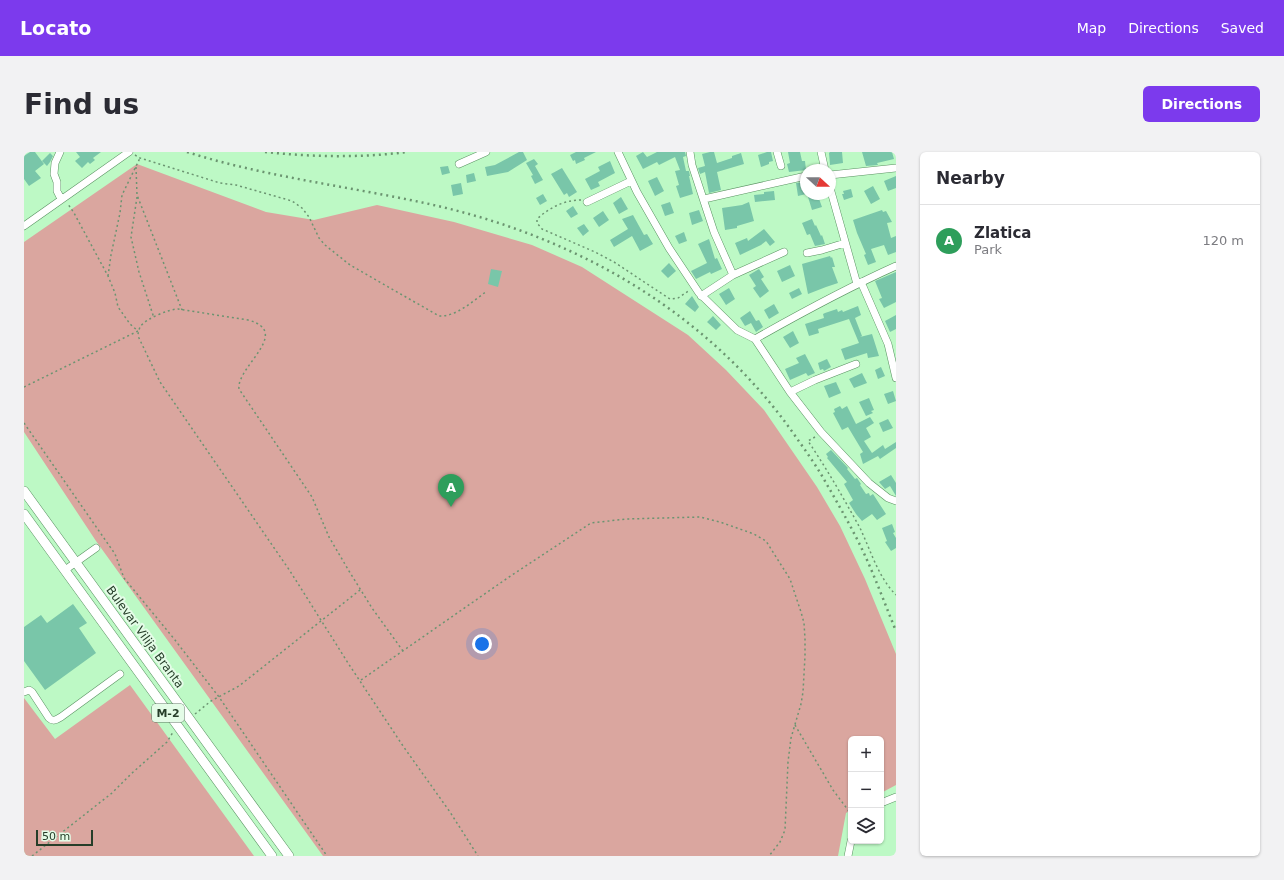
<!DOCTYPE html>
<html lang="en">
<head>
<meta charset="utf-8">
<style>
	:root { --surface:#fff; --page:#f2f2f3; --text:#2b2b33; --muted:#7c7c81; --line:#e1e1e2; --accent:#7c3aed }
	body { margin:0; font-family:"DejaVu Sans",sans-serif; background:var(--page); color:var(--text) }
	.controls { position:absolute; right:12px; bottom:12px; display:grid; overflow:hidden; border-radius:6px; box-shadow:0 1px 3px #0004 }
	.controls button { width:36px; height:36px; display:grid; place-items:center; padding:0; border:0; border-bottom:1px solid var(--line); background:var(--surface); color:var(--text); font:20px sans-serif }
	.compass { position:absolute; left:776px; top:12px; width:36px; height:36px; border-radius:50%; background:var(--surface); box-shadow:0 1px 3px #0004; rotate:111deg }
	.scale { position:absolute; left:12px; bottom:10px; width:57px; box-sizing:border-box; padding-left:4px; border:2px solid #263e29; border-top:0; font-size:11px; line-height:14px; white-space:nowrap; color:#263e29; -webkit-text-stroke:3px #e4fce7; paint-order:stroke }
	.you { position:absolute; left:458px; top:492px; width:14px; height:14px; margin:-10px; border:3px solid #fff; border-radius:50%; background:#1a73e8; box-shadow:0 0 0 6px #1a73e833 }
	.badge { display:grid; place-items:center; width:26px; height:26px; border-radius:50%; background:var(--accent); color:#fff; font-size:13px; font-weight:700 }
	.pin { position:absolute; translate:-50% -33px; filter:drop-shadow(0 1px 2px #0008) }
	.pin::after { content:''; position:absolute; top:21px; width:14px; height:12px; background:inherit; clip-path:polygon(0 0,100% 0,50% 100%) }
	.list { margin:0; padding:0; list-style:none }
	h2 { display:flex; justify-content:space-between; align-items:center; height:52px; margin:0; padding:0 16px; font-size:17px }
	h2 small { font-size:13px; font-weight:400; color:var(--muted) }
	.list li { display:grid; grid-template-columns:26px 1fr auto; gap:12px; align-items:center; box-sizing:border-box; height:72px; padding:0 16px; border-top:1px solid var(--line) }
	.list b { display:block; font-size:15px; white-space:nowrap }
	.list p { margin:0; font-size:13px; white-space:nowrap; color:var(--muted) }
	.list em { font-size:13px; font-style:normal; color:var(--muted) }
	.icon { flex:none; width:22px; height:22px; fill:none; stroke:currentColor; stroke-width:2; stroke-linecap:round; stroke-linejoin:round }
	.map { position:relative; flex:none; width:872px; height:704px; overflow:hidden; border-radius:6px }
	header { display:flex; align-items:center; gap:24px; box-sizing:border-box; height:56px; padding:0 20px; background:var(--accent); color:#fff }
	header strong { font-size:19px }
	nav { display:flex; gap:22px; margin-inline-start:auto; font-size:14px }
	.intro { display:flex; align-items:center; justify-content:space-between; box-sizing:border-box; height:96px; padding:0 24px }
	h1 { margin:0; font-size:28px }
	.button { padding:10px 18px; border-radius:6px; background:var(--accent); color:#fff; font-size:14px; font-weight:700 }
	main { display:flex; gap:24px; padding:0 24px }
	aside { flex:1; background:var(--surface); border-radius:6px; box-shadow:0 1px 3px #0004 }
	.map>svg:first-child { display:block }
	.green { fill:#daa69f }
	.building { fill:#79c6a9 }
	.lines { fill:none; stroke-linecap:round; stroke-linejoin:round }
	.minor-casing { stroke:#5a9262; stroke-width:8 }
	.major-casing { stroke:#5a9262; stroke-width:10 }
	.path { stroke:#6b9471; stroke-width:1.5; stroke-dasharray:2 3; stroke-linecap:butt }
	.minor { stroke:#fff; stroke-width:7 }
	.major { stroke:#fff; stroke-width:9 }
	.rail { stroke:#6b9470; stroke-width:2.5; stroke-dasharray:2 4; stroke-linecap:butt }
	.labels { text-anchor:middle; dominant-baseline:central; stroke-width:4; stroke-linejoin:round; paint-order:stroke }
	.shield { fill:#e4fce7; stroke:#5f7762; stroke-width:1 }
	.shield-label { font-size:11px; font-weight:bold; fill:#263e29 }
	.street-label { font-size:12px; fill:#263e29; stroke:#e4fce7 }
</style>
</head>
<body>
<header>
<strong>Locato</strong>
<nav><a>Map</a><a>Directions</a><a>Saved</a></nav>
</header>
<div class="intro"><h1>Find us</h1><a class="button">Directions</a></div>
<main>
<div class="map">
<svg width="872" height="704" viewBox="0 0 872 704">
	<rect width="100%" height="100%" fill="#bdf9c5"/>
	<!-- green -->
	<path class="green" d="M113,12l129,48 48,8 63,-15 77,17 78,23 50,22 106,68 38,35 38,40 53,77 23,39 25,53 31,75v131l-15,8v-54h-30v71l-5,3 -8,43h-515l-227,-315 -72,-109v-190z
		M106,533l124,171h-230v-158l31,41z"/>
	<!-- building -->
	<path class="building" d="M6,0h5l9,12 -9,7 6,7 -12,8 -5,-7v-23z
		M52,0h25l-8,6 2,2 -5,4 -2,-2 -6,6 -7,-7 5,-4z
		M495,0h4l4,8 -19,12 -21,4 -2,-9 10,-2z
		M552,0h20l-12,6 1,2 -9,4 -1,-4 -2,1 -3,-6z
		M619,0l4,5 10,-5h28l1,4 -3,1 3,14h3l1,5h-1l4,18 -13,4 -4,-12 3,-1 -4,-14 5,-1 -5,-13 -16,8 -2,-3 -14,7 -7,-13z
		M686,0h4l3,11 15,-5v-2l9,-3 3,11 -27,8 4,18 -12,3 -4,-21 -5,2 -2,-6 7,-2 -3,-12z
		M743,0h4l2,9 -4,1v2l-8,3 -3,-12z
		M764,0h12l2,9h3l1,9 -17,2 -2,-8 3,-1z
		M806,0h12l1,11 -13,2 -1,-12z
		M838,0h30l2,7 -17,4 1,2 -12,1z
		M26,1l3,3 -3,6 -3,4 -5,-5z
		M510,7l4,5 -3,2 8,14 -8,4 -4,-8 2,-1 -7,-12z
		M586,9l5,12 -17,9 2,4 -9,4 -6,-11 15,-8 -2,-4z
		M424,14l2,7 -8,2 -2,-8z
		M538,16l15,24 -8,5 -2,-4 -3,2 -13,-21z
		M450,21l2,8 -9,2 -1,-8z
		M872,24v12l-8,3 -4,-10z
		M633,25l7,14 -9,5 -7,-15z
		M781,30l1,12 -8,2 -2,-13z
		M437,31l2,11 -10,2 -2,-11z
		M849,34l7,13 -9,5 -7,-13z
		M827,37l2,8 -9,3 -2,-6h2l-1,-3z
		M750,39l1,9 -20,2 -1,-7 10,-1v-2z
		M519,42l4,7 -7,4 -4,-7z
		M791,43v1h3l4,11 -10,3 -4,-13z
		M597,45l7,12 -9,5 -6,-11z
		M646,50l4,11 -9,3 -4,-11z
		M725,50l5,19 -17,5v2l-12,2 -3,-22 20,-3z
		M549,54l5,8 -7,4 -5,-7z
		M675,58l4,11 -11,4 -3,-12z
		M858,58l1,2 3,-1 6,11 -5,1 4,15 5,-2v16l-8,3 -4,-10 -13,4 5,13 -8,3 -4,-10 2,-1 -9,-21 -4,-13z
		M579,59l6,9 -10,7 -6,-9z
		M609,63l11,20 3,-1 6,10 -13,7 -8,-15 -18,11 -4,-7 18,-11 -6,-10z
		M788,67l3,7 1,-1 5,11 1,-1 3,9 -10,2 -5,-12 -3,1 -5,-12z
		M560,72l5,7 -6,5 -6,-8z
		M740,77l11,13 -5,4 -4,-5 -5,4 -21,10 -5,-12 12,-5 1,3z
		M660,80l3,9 -8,3 -4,-8z
		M685,87l6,20 2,-1 5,11 -11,5 -1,-2 -14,7 -5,-8 16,-8 -9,-19z
		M806,104l1,2 1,-1 3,10h-3l6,16 -12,4 -18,7 -6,-30z
		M645,111l7,8 -8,7 -7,-7z
		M766,113l5,11 -13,6 -5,-11z
		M467,117l11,2 -4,16 -10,-3z
		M735,117l5,8 -3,2 8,12 -9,7 -7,-10 3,-2 -7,-11z
		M872,120v30l-12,6 -5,-9 3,-1 -7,-17z
		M705,136l6,11 -9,6 -7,-11z
		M775,136l3,6 -10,5 -3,-6z
		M668,144l7,11 -4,5 -10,-8z
		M750,152l5,9 -10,6 -5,-9z
		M834,154l3,9 -6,3 7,18 -2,1 12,-3 7,22 -11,2 -1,-5 -22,7 -4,-11 18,-6 -10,-24 -31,10 1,4 -10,3 -4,-12 19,-6 -1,-4 2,-1 12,-4 1,3 4,-2 1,2z
		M726,159l6,10 3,-1 4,7 -7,5 -5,-9 -6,3 -5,-8z
		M872,163v14l-6,3 -5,-11z
		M689,164l8,9 -5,5 -9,-8z
		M769,179l6,12 -9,5 -7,-11z
		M781,202l10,19 -7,3 -2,-3 -16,7 -5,-11 14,-6 -3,-5z
		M803,207l4,8 -7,4 -1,-2 -3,1 -2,-7z
		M857,215l4,9 -7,3 -3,-9z
		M838,221l5,10 -13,5 -5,-9z
		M812,230l5,11 -12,5 -5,-12z
		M869,239l3,10 -8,3 -4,-10z
		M845,246l5,12 -3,1 2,2 -7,3 -7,-14z
		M816,254l2,3 5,-3 9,18 14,-7 4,6 -8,5 5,9 -7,4 8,12 11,-8 2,4 11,-7v6l-16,11 -2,-3 -15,8 -3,-10 3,-2 -15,-25 -6,3 -9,-17 2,-1 -1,-3z
		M864,267l5,9 -10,4 -4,-9z
		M807,298l17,18 -1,1 8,10 2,-1 4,6 -1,1 6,9 3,-1 1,3 3,-2 13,20 -9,6 -5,-6 -10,7 -6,-7 -7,-11 4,-3 -9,-16 3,-2 -20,-24 1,-1 -2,-3z
		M867,323l5,8v13l-6,-10 -5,3 -6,-7z
		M868,372l3,8 -2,1 3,5v10l-5,3 -6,-9 2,-1 -5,-13z
		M49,452l14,19 -8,5 17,25 -51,37 -21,-29v-34l17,-12 6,8z"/>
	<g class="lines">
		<defs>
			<path id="minor" d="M36,0l-5,11 -1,11 3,8v9l4,8
				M594,0l19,40 32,56 30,45 38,37 18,9 35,53 31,40 48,51 19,15 8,3
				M666,0l2,13 22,67 19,43
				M753,0l4,14
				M797,0l4,18
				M435,12l27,-12
				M806,23l66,-7
				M806,36l27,96
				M680,47l102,-23
				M563,50l44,-21
				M0,74l105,-74
				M783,101l15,-3 23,-7
				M837,130l27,62 8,34
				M677,144l32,-21 51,-23
				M731,187c46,-26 92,-51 141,-73
				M766,240l25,-12 41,-16
				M41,418l31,-22
				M0,540l5,-2 3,2 17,26c4,4 7,2 12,-1l59,-43
				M857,651l15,-6
				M824,704l3,-15"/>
			<path id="major" d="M0,339l265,365
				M0,362l248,342"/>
		</defs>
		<!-- minor casing -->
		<use href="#minor" class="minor-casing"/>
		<!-- major casing -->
		<use href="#major" class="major-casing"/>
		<!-- path -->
		<path class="path" d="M111,3l5,3 80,25 16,2 56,16 10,7 7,9 10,21 6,7 25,20 89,51c17,1 34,-15 48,-25
			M112,15l1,28 45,115
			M113,45l-6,40 8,35 15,46
			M557,48c-17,0 -32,8 -44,19v4l5,6 53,23 19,10 56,37 8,-1 12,-8
			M84,124l3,-21 9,-42 2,-18 18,-37
			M0,235l114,-56 -8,-7 -12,-17 -3,-14 -7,-17 -34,-63 -6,-9
			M0,271l91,131 9,24 51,62 44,57 108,159
			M791,285l-7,4c19,28 36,58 52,87 11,23 18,49 36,67
			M379,499l-31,-43 -23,-37 -20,-34 -17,-40 -73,-108c-3,-22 54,-57 9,-69l-70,-11c-9,0 -33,10 -38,18 -1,3 -2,5 -2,9l22,46 130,189 58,92 55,83 47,66 28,44
			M337,528l148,-103 82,-54 35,-4 74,-2 20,5 34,12 12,7 24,38 11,33 3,11 1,16v17l-2,36 -2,12 -10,34 -3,24 -3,68 -5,12 -11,14
			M171,562l16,-13 28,-15 121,-96
			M771,573l38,65 18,24
			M8,704l80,-63 19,-19 36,-32 6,-10"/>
		<!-- minor -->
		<use href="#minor" class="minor"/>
		<!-- major -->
		<use href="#major" class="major"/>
		<!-- rail -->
		<path class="rail" d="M163,0c82,26 168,35 251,54 145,34 275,110 360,234 8,11 16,23 23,34 13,23 26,45 38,69 14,28 25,59 37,88
			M241,0c47,5 95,6 142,0"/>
	</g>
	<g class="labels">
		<!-- shield labels -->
		<rect class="shield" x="128" y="552" width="32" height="18" rx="3"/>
		<g class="shield-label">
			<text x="144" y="561">M-2</text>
		</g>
		<!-- street labels -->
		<g class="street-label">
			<text transform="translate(121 485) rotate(54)">Bulevar Vilija Branta</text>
		</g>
	</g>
</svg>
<div class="controls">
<button>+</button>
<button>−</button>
<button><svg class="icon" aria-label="layers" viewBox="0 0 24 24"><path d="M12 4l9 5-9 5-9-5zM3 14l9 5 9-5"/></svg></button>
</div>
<svg class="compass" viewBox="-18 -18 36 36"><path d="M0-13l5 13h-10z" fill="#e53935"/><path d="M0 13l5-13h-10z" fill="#7c7c81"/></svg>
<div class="scale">50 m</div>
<div class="you"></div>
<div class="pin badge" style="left:427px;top:355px;background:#2e9e5b">A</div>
</div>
<aside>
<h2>Nearby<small></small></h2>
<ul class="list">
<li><span class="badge" style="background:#2e9e5b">A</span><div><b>Zlatica</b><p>Park</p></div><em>120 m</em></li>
</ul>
</aside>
</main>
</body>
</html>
